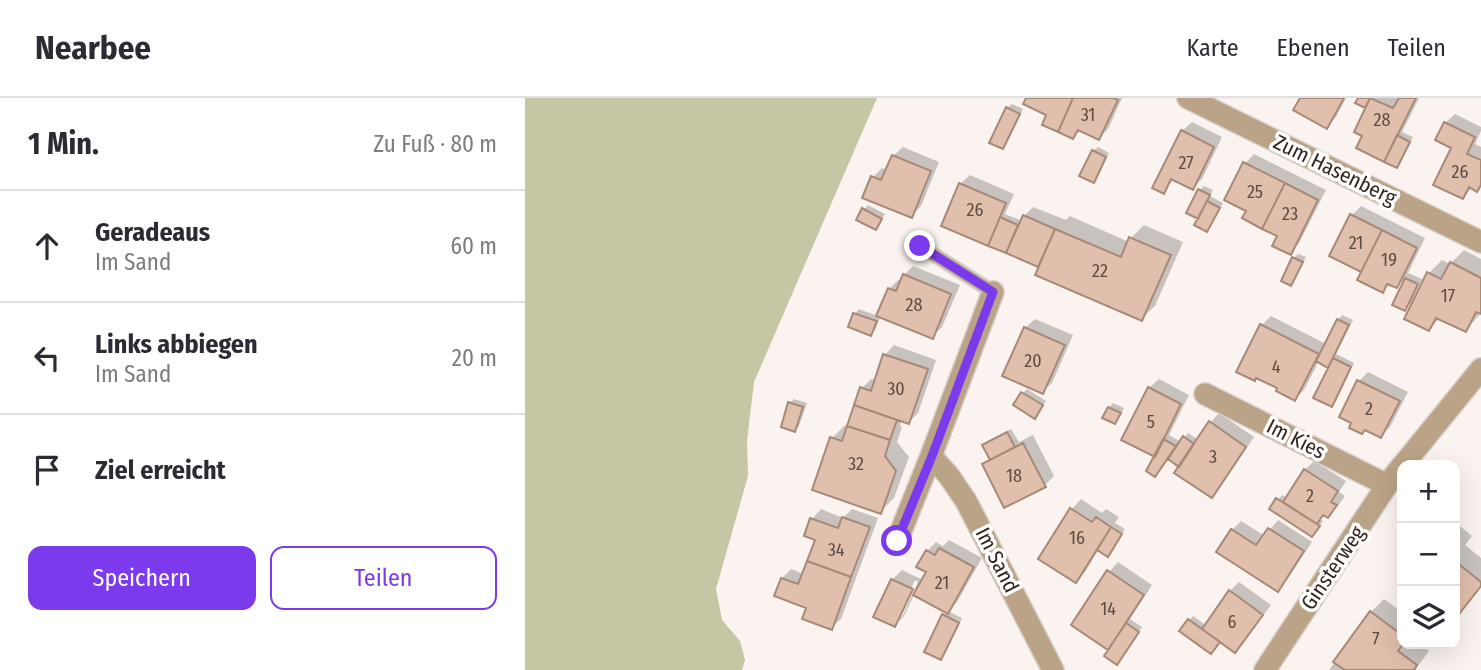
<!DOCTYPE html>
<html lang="de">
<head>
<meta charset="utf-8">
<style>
	:root { --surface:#fff; --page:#f7f7f7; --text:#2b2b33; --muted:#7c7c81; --line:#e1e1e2; --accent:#7c3aed }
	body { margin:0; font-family:"Fira Sans Condensed",sans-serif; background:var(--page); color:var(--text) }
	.controls { position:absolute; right:21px; bottom:21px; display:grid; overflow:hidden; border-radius:14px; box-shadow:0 7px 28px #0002 }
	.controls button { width:63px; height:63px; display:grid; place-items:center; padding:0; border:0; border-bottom:2px solid var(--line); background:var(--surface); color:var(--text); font:35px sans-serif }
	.stop { position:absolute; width:21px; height:21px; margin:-16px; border:5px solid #7c3aed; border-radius:50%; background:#fff }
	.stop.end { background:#7c3aed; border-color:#fff; box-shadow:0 2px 7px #0008 }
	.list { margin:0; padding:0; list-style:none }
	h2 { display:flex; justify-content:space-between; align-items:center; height:91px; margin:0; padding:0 28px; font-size:30px }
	h2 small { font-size:23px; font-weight:400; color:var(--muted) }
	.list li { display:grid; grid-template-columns:46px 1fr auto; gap:21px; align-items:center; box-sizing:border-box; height:112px; padding:0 28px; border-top:2px solid var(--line) }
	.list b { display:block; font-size:26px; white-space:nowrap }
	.list p { margin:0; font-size:23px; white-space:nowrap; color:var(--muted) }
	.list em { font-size:23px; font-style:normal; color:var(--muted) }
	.actions { display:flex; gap:14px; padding:21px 28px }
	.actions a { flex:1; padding:16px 0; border:2px solid var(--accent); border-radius:14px; text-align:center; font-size:24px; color:var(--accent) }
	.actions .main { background:var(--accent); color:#fff }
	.icon { flex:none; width:38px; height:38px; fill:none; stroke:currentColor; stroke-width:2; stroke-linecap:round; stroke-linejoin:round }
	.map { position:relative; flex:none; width:956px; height:572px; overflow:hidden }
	header { display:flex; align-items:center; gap:42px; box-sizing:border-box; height:98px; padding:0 35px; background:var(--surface); border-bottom:2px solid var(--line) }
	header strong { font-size:33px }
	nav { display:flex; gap:38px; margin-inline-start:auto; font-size:24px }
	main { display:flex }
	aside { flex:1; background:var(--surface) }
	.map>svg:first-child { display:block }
	.forest { fill:#c4c6a4 }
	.shadow { fill:#0003; fill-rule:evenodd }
	.building { fill:#e0bfac; stroke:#a88977; stroke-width:2 }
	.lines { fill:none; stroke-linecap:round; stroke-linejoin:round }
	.lane-casing { stroke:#d6cec9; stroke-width:16 }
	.street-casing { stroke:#d6cec9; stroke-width:24 }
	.lane { stroke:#baa386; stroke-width:12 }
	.street { stroke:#baa386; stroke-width:21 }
	.route { stroke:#7c3aed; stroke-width:9 }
	.labels { text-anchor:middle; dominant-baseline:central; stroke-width:7; stroke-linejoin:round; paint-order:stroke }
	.number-label { font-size:18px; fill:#5e4c42 }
	.street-label { font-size:21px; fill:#32251e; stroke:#fff }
</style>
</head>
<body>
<header>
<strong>Nearbee</strong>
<nav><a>Karte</a><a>Ebenen</a><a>Teilen</a></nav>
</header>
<main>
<aside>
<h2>1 Min.<small>Zu Fuß · 80 m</small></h2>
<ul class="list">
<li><svg class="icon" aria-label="ahead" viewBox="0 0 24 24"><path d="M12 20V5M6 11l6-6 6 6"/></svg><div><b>Geradeaus</b><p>Im Sand</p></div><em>60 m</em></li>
<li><svg class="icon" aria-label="left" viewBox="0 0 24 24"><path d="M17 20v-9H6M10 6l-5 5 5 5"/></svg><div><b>Links abbiegen</b><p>Im Sand</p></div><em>20 m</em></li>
<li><svg class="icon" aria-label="arrive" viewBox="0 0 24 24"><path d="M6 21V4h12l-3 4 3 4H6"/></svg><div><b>Ziel erreicht</b></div></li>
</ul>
<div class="actions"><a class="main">Speichern</a><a>Teilen</a></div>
</aside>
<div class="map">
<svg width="956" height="572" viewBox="0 0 956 572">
	<rect width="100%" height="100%" fill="#faf3ef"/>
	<!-- forest -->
	<path class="forest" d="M0,0h352l-123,284 -7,59 1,35 -32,113 6,31 18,21 5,19 -3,10h-217z"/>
	<!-- shadow -->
	<path class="shadow" d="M503,0h94l-14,31 -9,9 -18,-8 -8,7 -24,-23z
		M777,0h44l-10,19 -10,10z
		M835,0h59l-17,34 11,5 -12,25 -4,4 -33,-31 6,-34 -5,5z
		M487,6l11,5 -16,34 -4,4 4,-39z
		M930,16l26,13v4l-6,13 6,3v39l-4,4 -4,-3 -10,10 -9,-50 -9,-24z
		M667,24l30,15 -20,42 -10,9 -18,-9 -11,13 19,-61z
		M378,49l36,15 -18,44 -10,10 -38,-39 9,-9 6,2 5,-14z
		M573,49l11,6 -11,24 -5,4v-30z
		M729,56l72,36 -27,53 -9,9 -11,-17 -31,-25 -3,-46z
		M445,77l44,19 -9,20 17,7 2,-5 9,-9 33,13 4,-4 59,26 2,-4 13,-13 39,17 -28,64 -14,13 -98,-60 -5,6 -95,-40 17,-41z
		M679,88l9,4 -3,6 13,7 -12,23 -4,4 -7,-12v-28z
		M343,107l17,9 -9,14 -12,-18z
		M836,108l64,32 -17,35 14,6 -11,24 -6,6 -11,-5 13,-27 -10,9 -7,-3 -8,8 -19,-20 -31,-16 19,-39z
		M939,152l17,9v54l-15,17 -26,-12 -11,11v-56l13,-13 8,4z
		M773,156l8,3 -11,23 -4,4 3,-26z
		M388,168l47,19 -18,42 -9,9 -52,-21 -6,15 -4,4 -16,-20 4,-5 19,7 11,-27 9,-9 4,1 2,-6z
		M817,217l11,5 -17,34 18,9 -18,38 -5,4v-38l-12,-6 -15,29 -9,9 -33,-74 9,-9 55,28 12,-24z
		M510,221l38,16 -21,48 -10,9 -17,-64z
		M369,247l42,15 -18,53 -9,9 -7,-2 -2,6 2,1 -5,15 12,15 -15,41 -13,13 -49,-73 13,-13 4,1 13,-38 9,-9 5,1 9,-25z
		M843,274l40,20 -18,35 -9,9 -22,-55z
		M634,281l30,16 -20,40 12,7 7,-9 11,7 11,-17 9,-10 35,24 -33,49 -9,9 -31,-29 -13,-8 -9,12 -3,-15 -7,-67z
		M502,291l19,12 -11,15 -12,-23z
		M269,301l13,4 -8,23 -4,4 -5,-27z
		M588,305l11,5 -5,9 -4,5 -6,-14z
		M486,331l8,13 14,-7 21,41 -9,9 -61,-20 6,-7 -6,-13 4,-4z
		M789,363l32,20 -7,11 6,4 -8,11 -9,9 -3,-2 -5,5 3,2 -7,10 -45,-22 11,-14 5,3 18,-28z
		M556,401l21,14 4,-4 13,8 -4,6 10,6 -13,21 -13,-1 -14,23 -10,9 -35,-22 32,-50z
		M296,411l22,9 9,-9 26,9 -37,101 -10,9 -22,-21 -27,-29 9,-9 13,5 13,-35 -11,-4 6,-16z
		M753,422l34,22 -25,38 -9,9 -46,-59 9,-9 24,15z
		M930,424l17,14 -7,9 16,13v29l-25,28z
		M424,442l33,18 -25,44 -9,9 14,7 -17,36 -4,4 3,-43 4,-4 -33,-18 -11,23 -9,9 -19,-9 16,-36 10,-10 21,10 5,-9 -1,-20 9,-9 7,4zM390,482l3,2 -16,35h-4z
		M593,464l34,23 -22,34 12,8 -25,36 -6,-14 -37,-24 35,-53z
		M714,484l32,23 -27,36 -9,10 -14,-11 -10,12 -22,-32 4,-4 13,9 24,-34z
		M859,501l18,13v32h17l10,7 -14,19h-86l42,-58z"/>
	<!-- building -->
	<path class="building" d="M501,0h47l-15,34 -16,-7 4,-10 -23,-11z
		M548,0h40l5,2 -19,40 -21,-10 -5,9 -15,-7z
		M775,0h44l-17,31 -34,-19z
		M833,0h12l-5,10 -10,-5z
		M845,0l23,10 6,-10h17l-32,64 -28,-14 6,-12 -8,-4z
		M481,9l14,7 -17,35 -14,-6z
		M919,24l31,15 -8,17 14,6v25l-4,7 -8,-5 -6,12 -30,-14 18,-37 -16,-8z
		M656,32l33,17 -21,43 -22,-11 -7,15 -12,-6z
		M872,37l13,7 -13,26 -13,-6z
		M567,52l14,7 -12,26 -15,-7z
		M367,57l39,16 -19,47 -50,-20 9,-22 10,4z
		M718,64l42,21 -23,46 -20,-11 4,-7 -22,-11z
		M434,85l47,20 -18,43 -47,-20z
		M760,85l33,17 -27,55 -19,-9 5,-10 -15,-7z
		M673,91l12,6 -12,24 -12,-6z
		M682,103l13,7 -13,24 -13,-7z
		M337,110l20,11 -6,11 -20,-10z
		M825,116l32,16 -21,42 -32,-16z
		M498,117l32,14 -17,38 -32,-14z
		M475,119l18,8 -12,28 -18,-7z
		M530,131l66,28 8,-20 42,18 -29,66 -107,-46z
		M857,132l35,18 -20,40 -10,-4 -4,9 -26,-13z
		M767,159l11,5 -12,24 -10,-5z
		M925,164l31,16v36l-5,-2 -10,20 -30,-14 -7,13 -25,-12 23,-47 14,7z
		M378,176l48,20 -18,45 -57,-23 12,-28 8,3z
		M880,180l13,6 -13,27 -13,-6z
		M328,215l24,8 -6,15 -23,-9z
		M812,221l12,6 -21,43 -12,-7z
		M735,226l59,30 -24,47 -19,-10 1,-3 -21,-10 -1,3 -19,-9z
		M499,229l41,18 -22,49 -41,-18z
		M358,256l45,15 -19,55 -55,-19 6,-18 11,4z
		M808,260l18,9 -19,40 -19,-9z
		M832,282l43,21 -19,37 -16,-8 -3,4 -13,-6 2,-5 -12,-6z
		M623,289l33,17 -26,53 -34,-17z
		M496,294l22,13 -8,14 -22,-14z
		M263,304l15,5 -8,25 -14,-5z
		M329,307l43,15 -7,20 -43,-14z
		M583,309l13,6 -6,11 -13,-6z
		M684,323l37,26 -34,51 -38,-25z
		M322,328l43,14 -5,16 11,15 -15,43 -69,-24 18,-53 12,4z
		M482,334l8,15 -25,13 -8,-15z
		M658,338l11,8 -15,23 -11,-8z
		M638,341l13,7 -21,31 -9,-6z
		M498,345l23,44 -42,21 -22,-44z
		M779,371l34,22 -7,11 6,3 -9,13 -5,-3 -6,9 -34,-22z
		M751,400l44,28 -8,11 -43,-28z
		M545,410l22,14 4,-5 15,10 -35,56 -38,-24z
		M317,419l28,10 -19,50 -44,-16 8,-21 -11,-4 6,-18 28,10z
		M586,429l11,7 -14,23 -11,-7z
		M743,430l36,23 -26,41 -62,-40 15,-23 25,16z
		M414,450l35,19 -26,47 -35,-19 13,-23 -10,-5 10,-17 9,5z
		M282,463l44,16 -19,53 -30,-11 4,-11 -32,-12 7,-18 17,6z
		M930,463l26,21v4l-25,32z
		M582,472l37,25 -36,55 -37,-25z
		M366,481l22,10 -18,38 -22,-10z
		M704,492l34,25 -28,38 -33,-24z
		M845,513l32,24 1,9 -5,7 19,14 -3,5h-69l-12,-8z
		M417,516l17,9 -18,37 -17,-8z
		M663,521l32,23 -9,12 -32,-23z
		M601,525l13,9 -22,33 -13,-9z"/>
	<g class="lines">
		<defs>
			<path id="lane" d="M395,148l73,46"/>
			<path id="street" d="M663,0l293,144
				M680,296l182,91
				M406,358l18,20 17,25 87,169
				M878,367l78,-96
				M372,443l34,-85 62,-164
				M740,572l122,-185 15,-19"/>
		</defs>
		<!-- lane casing -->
		<use href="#lane" class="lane-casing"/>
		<!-- street casing -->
		<use href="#street" class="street-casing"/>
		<!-- lane -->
		<use href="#lane" class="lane"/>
		<!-- street -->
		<use href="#street" class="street"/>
	</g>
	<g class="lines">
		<!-- route -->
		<path class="route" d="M372,443l35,-85 61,-164 -73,-46"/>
	</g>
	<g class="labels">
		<!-- number labels -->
		<g class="number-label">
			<text x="563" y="17">31</text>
			<text x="857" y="22">28</text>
			<text x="661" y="65">27</text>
			<text x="935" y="74">26</text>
			<text x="730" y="94">25</text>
			<text x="450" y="112">26</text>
			<text x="765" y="116">23</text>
			<text x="831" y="145">21</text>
			<text x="864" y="162">19</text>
			<text x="575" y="173">22</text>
			<text x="923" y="198">17</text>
			<text x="389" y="207">28</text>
			<text x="508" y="263">20</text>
			<text x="751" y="269">4</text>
			<text x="371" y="291">30</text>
			<text x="844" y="311">2</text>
			<text x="626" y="324">5</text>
			<text x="688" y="359">3</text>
			<text x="331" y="366">32</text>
			<text x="489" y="378">18</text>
			<text x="785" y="398">2</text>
			<text x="552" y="440">16</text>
			<text x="311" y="452">34</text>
			<text x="417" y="485">21</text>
			<text x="583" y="511">14</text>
			<text x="707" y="524">6</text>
			<text x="851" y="541">7</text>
		</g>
		<!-- street labels -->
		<g class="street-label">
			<text transform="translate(810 72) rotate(26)">Zum Hasenberg</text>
			<text transform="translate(771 341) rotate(27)">Im Kies</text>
			<text transform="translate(472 462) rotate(63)">Im Sand</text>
			<text transform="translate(808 470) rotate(-56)">Ginsterweg</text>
		</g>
	</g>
</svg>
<div class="controls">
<button>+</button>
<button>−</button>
<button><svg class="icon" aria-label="layers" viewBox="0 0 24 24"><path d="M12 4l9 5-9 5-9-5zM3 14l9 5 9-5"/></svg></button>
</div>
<div class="stop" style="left:372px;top:443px"></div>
<div class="stop end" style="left:395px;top:148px"></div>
</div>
</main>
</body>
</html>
